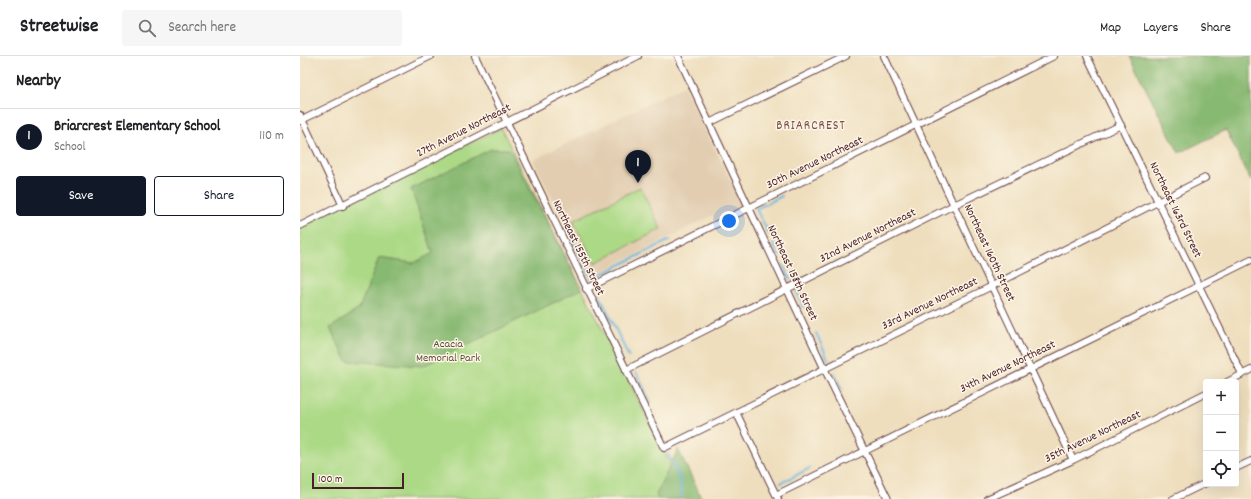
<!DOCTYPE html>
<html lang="en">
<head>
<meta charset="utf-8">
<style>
	:root { --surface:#fff; --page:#f6f6f6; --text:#202124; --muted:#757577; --line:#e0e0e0; --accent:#111827 }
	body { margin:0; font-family:Dekko,sans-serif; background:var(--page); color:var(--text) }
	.controls { position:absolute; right:12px; bottom:12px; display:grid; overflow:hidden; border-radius:4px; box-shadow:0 4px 16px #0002 }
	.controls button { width:36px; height:36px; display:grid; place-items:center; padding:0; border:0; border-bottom:1px solid var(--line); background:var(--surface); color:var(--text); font:20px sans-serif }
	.scale { position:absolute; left:12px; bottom:10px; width:92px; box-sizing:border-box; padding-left:4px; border:2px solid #4a1f2b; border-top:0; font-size:11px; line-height:14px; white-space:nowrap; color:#4a1f2b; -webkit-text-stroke:3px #fcf5e5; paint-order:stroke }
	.you { position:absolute; left:429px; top:165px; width:14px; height:14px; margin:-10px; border:3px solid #fff; border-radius:50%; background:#1a73e8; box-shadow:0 0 0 6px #1a73e833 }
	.badge { display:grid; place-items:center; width:26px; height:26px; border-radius:50%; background:var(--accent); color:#fff; font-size:13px; font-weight:700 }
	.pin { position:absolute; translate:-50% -33px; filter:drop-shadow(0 1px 2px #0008) }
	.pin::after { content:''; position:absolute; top:21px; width:14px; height:12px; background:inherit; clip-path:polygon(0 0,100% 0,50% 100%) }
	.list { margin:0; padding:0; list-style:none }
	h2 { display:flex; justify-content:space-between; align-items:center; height:52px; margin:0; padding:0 16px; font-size:17px }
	h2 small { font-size:13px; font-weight:400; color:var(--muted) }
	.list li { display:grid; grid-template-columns:26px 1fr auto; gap:12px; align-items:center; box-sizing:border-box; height:56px; padding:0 16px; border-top:1px solid var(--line) }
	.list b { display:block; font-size:15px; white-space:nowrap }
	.list p { margin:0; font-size:13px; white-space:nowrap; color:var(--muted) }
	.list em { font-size:13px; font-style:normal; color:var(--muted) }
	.actions { display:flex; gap:8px; padding:12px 16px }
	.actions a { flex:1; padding:9px 0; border:1px solid var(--accent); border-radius:4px; text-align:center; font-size:14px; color:var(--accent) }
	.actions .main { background:var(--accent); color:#fff }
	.icon { flex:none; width:22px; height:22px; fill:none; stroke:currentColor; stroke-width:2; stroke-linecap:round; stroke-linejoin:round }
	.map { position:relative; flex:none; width:951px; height:443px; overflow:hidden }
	header { display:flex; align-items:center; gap:24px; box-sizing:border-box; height:56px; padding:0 20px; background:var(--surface); border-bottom:1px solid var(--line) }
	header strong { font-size:19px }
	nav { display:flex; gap:22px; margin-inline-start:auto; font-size:14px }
	.search { width:280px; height:36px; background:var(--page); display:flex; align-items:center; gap:10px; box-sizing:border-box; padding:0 14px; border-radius:4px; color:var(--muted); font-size:15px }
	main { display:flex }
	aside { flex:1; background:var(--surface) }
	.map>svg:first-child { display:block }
	.built { fill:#e2cdb1 }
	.green { fill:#abd985; stroke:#7a7c58 }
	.forest { fill:#88b972; stroke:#696c4e }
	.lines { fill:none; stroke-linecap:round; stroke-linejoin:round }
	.stream { stroke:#65b1de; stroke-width:2 }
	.minor-casing { stroke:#633c41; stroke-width:8 }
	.minor { stroke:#fff; stroke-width:6 }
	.labels { text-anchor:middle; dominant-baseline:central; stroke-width:3; stroke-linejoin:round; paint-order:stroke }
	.street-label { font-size:12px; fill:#4a1f2b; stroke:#fcf5e5 }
	.park-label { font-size:12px; fill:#624e42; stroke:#fcf5e5 }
	.neighbourhood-label { font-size:13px; letter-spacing:1px; fill:#7e4e4a; stroke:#fcf5e5 }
</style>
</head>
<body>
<header>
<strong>Streetwise</strong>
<div class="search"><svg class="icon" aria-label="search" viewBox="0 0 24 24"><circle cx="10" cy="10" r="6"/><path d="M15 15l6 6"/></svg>Search here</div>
<nav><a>Map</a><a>Layers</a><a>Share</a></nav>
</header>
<main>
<aside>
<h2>Nearby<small></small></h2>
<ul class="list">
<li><span class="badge">1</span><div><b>Briarcrest Elementary School</b><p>School</p></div><em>110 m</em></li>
</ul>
<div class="actions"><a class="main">Save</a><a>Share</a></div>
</aside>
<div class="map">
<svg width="951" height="443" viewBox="0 0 951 443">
	<rect width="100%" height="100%" fill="#fcf5e5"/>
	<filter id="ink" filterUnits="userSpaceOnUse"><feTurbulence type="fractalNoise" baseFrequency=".025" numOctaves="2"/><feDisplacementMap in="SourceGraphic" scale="8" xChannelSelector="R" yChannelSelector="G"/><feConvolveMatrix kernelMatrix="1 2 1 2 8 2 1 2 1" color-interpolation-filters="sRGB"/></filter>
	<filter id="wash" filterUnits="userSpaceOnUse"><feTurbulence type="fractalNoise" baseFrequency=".012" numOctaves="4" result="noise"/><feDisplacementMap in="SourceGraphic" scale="16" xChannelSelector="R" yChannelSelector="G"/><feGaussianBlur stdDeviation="0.9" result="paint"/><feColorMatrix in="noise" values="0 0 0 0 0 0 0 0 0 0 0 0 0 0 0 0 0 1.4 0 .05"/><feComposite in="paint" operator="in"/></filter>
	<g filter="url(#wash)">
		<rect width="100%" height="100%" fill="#eedebd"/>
		<!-- built -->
		<path class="built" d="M384,30l59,120 -28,14 -2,-5 -121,62 -59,-117z"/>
		<!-- green -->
		<path class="green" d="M201,72l187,371h-388v-273z
			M340,131l21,42 -66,34 -22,-42z"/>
		<!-- forest -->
		<path class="forest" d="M829,0h122v125l-25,-51 -47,23z
			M191,93h18l73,140 -159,77 -76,-5 -17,-33 29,-19 20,-51 35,5 19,-10 -22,-64z
			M378,393l24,50h-44l-2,-4z"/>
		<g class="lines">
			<!-- stream -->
			<path class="stream" d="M469,178l-13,-25 26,-13
				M272,185l20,38 78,-39
				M473,188l6,12
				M483,209l7,14
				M496,234l7,17
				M300,240l29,61
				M516,277l12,26
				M336,316l15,30
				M534,317l8,17
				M368,398l12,25 2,20
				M481,427l29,-15"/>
		</g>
	</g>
	<g filter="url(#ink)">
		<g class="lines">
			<defs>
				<path id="minor" d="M175,0l189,392 328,-162 213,-108
					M378,0l146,312 64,131
					M584,0l189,404
					M787,0l155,318
					M0,59l43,91
					M0,65l131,-65
					M409,67l137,-67
					M0,170l338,-170
					M286,233l468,-233
					M326,314l328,-165 167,-80
					M927,326l24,-12
					M436,356l42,87
					M936,412l15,-7
					M476,439l475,-235
					M687,443l86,-39 133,-67
					M873,443l33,-16"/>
			</defs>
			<!-- minor casing -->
			<use href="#minor" class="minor-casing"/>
			<!-- minor -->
			<use href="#minor" class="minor"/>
		</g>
	</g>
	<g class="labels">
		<!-- street labels -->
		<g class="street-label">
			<text transform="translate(164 75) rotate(-27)">27th Avenue Northeast</text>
			<text transform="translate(515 107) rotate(-26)">30th Avenue Northeast</text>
			<text transform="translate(875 154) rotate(64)">Northeast 163rd Street</text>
			<text transform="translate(568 180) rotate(-27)">32nd Avenue Northeast</text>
			<text transform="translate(278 192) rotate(64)">Northeast 155th Street</text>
			<text transform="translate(689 197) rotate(65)">Northeast 160th Street</text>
			<text transform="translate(492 217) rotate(65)">Northeast 158th Street</text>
			<text transform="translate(630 248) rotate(-26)">33rd Avenue Northeast</text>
			<text transform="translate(708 311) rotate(-26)">34th Avenue Northeast</text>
			<text transform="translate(793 381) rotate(-26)">35th Avenue Northeast</text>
		</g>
		<!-- park labels -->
		<g class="park-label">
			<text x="148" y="288">Acacia<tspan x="148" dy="14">Memorial Park</tspan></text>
		</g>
		<!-- neighbourhood labels -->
		<g class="neighbourhood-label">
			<text x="511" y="70">BRIARCREST</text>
		</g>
	</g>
</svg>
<div class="controls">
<button>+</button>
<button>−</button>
<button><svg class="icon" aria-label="locate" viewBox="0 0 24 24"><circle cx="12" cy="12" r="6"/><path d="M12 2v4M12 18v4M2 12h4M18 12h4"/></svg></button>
</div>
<div class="scale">100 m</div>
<div class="you"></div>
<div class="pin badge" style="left:338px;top:127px">1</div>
</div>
</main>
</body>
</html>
